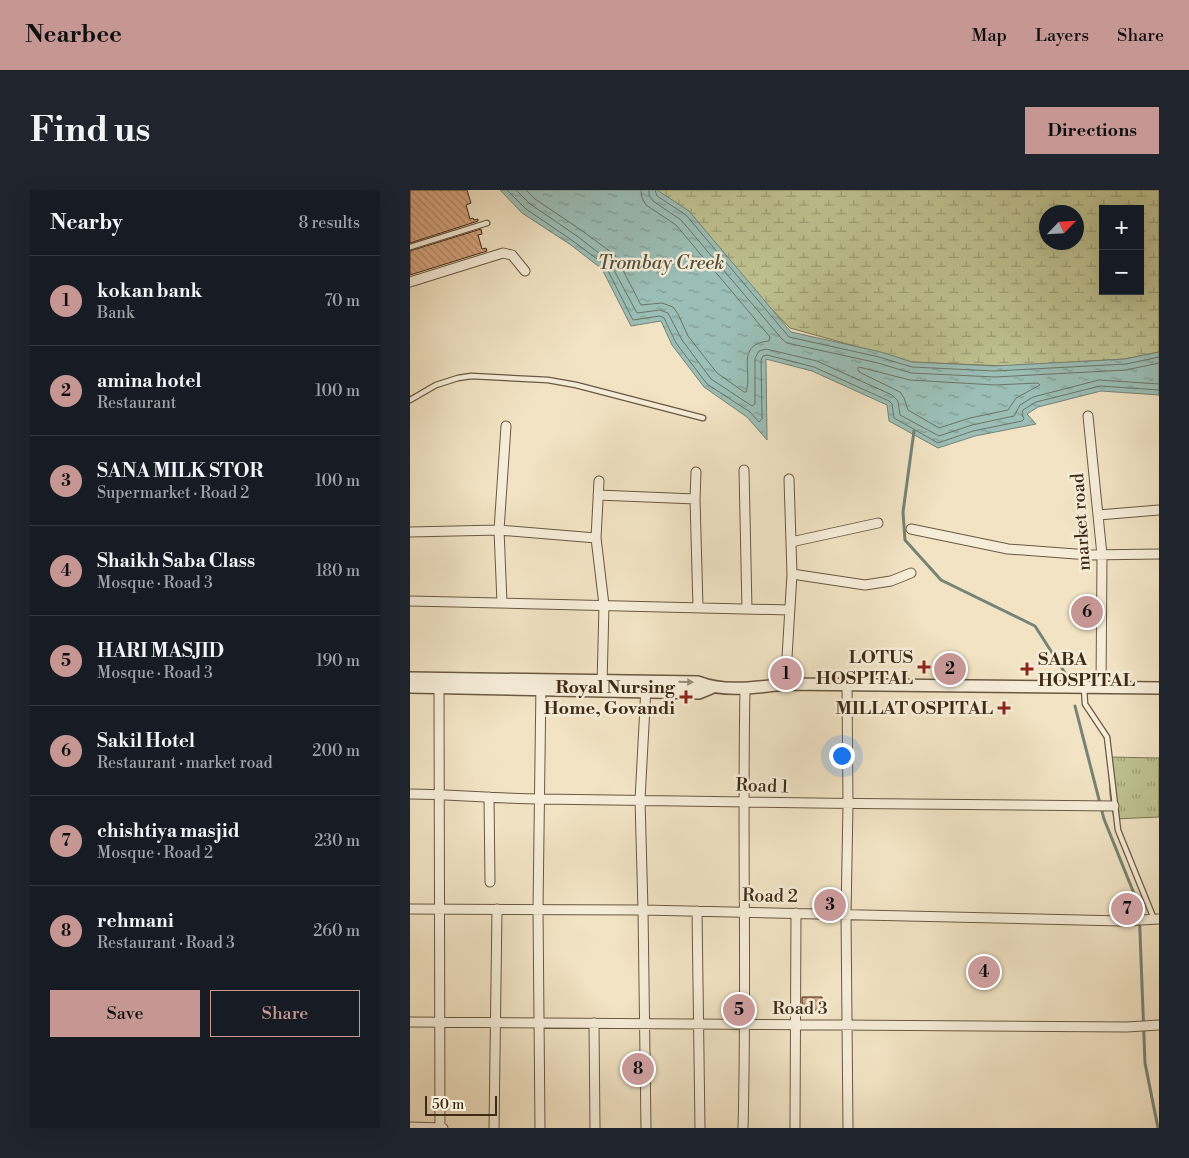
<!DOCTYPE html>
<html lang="en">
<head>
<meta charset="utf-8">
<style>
	:root { --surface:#171b24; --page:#20242c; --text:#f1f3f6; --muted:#9ea1a6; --line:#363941; --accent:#c59692 }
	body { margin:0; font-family:"Libre Bodoni",serif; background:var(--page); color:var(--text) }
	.controls { position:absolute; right:15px; top:15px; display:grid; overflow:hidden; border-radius:0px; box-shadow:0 5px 20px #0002 }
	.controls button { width:45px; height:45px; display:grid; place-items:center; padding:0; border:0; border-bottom:1px solid var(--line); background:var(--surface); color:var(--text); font:25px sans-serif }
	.compass { position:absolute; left:629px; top:15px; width:45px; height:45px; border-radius:50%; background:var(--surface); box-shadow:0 5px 20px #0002; rotate:65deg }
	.scale { position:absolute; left:15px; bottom:12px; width:72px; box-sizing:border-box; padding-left:5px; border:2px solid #3e2b16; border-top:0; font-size:14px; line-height:18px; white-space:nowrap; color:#3e2b16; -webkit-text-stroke:4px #f6edd9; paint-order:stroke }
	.you { position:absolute; left:431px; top:565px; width:18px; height:18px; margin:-12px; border:4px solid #fff; border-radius:50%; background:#1a73e8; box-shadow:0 0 0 8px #1a73e833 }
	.badge { display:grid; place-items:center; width:32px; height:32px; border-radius:50%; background:var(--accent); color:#111; font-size:16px; font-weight:700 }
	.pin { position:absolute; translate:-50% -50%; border:2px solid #fff; box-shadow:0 1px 5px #0006 }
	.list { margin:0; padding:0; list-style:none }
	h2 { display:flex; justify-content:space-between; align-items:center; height:65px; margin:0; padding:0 20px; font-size:21px }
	h2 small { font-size:16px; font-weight:400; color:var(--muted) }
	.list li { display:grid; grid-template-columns:32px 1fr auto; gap:15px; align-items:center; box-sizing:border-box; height:90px; padding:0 20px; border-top:1px solid var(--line) }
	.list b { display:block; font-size:19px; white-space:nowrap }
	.list p { margin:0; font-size:16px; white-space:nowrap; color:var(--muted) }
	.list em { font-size:16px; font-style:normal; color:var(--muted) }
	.actions { display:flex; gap:10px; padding:15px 20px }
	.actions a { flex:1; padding:11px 0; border:1px solid var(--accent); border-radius:0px; text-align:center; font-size:18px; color:var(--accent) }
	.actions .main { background:var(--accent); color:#111 }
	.map { position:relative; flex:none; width:749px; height:938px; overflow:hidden; border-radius:0px }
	header { display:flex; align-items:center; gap:30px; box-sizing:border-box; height:70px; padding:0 25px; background:var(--accent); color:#111 }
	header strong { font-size:24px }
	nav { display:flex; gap:28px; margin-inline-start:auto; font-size:18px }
	.intro { display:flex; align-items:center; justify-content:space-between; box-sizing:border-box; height:120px; padding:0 30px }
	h1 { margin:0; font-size:35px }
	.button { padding:12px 22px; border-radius:0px; background:var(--accent); color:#111; font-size:18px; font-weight:700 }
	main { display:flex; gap:30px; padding:0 30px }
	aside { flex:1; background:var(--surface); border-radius:0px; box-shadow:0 5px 20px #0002 }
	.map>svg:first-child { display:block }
	.wetland { fill:url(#wetland-marsh); stroke:#7e7654; fill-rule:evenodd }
	.park { fill:url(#park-tufts); stroke:#7e7654 }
	.water { fill:url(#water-ripples); stroke:#768376 }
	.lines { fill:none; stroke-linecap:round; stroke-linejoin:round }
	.shore { stroke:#6c7466; stroke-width:1 }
	.stream { stroke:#768376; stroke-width:3 }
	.building { fill:url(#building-back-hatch); stroke:#3e2b16 }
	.service-casing { stroke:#6b5942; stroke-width:7 }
	.minor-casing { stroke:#6b5942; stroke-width:11 }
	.tertiary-casing { stroke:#6b5942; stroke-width:14 }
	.service { stroke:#f6edd9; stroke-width:4.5 }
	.minor { stroke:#f6edd9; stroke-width:9 }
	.tertiary { stroke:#f6edd9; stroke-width:11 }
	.oneway { fill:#9a8c78 }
	.poi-dot { fill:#8f2418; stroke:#f6edd9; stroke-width:2 }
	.labels { text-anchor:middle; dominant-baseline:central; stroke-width:5; stroke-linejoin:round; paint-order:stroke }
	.street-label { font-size:18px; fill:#3e2b16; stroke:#f6edd9 }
	.poi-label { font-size:18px; font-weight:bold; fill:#3e2b16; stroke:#f6edd9; text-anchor:end }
	.water-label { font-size:19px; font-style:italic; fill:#55503e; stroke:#f6edd9 }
</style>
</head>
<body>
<header>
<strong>Nearbee</strong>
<nav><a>Map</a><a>Layers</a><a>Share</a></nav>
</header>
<div class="intro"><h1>Find us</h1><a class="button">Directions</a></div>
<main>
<aside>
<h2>Nearby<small>8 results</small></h2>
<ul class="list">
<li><span class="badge">1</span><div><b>kokan bank</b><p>Bank</p></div><em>70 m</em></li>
<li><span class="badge">2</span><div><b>amina hotel</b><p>Restaurant</p></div><em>100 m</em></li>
<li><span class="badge">3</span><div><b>SANA MILK STOR</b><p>Supermarket · Road 2</p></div><em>100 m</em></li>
<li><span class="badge">4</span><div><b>Shaikh Saba Class</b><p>Mosque · Road 3</p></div><em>180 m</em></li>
<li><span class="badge">5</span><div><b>HARI MASJID</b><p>Mosque · Road 3</p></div><em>190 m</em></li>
<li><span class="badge">6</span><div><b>Sakil Hotel</b><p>Restaurant · market road</p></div><em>200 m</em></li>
<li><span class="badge">7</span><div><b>chishtiya masjid</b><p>Mosque · Road 2</p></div><em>230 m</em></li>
<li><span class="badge">8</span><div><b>rehmani</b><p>Restaurant · Road 3</p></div><em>260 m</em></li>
</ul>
<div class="actions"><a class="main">Save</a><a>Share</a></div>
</aside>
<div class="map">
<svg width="749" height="938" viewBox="0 0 749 938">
	<defs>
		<pattern id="wetland-marsh" width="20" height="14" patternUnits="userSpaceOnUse" patternTransform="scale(1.25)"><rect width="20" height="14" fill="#bfc291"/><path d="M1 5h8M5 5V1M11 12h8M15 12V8" fill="none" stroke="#9d9e75"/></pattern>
		<pattern id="park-tufts" width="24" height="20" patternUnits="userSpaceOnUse" patternTransform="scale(1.25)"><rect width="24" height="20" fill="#bfc291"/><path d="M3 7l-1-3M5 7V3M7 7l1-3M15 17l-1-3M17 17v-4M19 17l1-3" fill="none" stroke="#9d9e75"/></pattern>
		<pattern id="water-ripples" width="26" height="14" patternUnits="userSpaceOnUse" patternTransform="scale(1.25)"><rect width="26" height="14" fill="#9bbeb6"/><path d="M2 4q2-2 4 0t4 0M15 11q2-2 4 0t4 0" fill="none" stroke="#809b93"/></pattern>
		<pattern id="building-back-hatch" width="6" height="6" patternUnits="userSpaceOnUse" patternTransform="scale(1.25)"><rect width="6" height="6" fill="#d7a681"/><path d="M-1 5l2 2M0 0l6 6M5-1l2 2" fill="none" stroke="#b08769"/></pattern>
	</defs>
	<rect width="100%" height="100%" fill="#f1e3c4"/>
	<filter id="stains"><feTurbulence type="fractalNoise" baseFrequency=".004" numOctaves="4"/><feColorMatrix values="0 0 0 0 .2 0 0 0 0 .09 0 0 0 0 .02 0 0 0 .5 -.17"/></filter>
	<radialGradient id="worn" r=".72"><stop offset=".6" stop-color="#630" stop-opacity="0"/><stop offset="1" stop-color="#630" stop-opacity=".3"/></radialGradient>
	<!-- wetland -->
	<path class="wetland" d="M235,0h514v162l-34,7 -120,7 -93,-4 -122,-34 -109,-112zM693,19h37v82h-37zM636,22h30v30h-30z"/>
	<!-- park -->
	<path class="park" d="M698,567l51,1v59l-45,2 -4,-24z"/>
	<!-- water -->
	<path class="water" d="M90,0h157l32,21 102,121 90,20 31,10 83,4 130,-7 34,-7v43l-58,-4 -63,16 -11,7 9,10 -61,12 -37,12 -49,-27 -2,-16 -75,-34 -46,-12 1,81 -20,-23 -43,-30 -32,-42 -11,-24 -30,5 -29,-57 -31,-24 -49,-32z"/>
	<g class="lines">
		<!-- shore -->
		<path class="shore" d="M97,0l19,19 47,32 32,24 28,55 27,-4 4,2 12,25 31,41 43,28 9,10 3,-3 -1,-59 2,-4 4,-1 47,12 75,34 3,3 2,14 44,25 35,-12 49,-10 2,-2 -2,-5 1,-4 13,-8 64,-16 59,4
			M106,0l14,14 47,32 32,25 28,52 23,-3 8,3 14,27 29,39 41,27 3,-2v-46l4,-7 7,-2 51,12 75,34 6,6 2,14 39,21 33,-11 42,-9 6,-11 13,-8 66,-17 60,4
			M116,0l9,9 46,31 34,25 26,50 21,-2 11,4 5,7 10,22 29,37 27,19h2c7,-20 -11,-48 23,-51l1,-4 -94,-112 -30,-20 -4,-7 -1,-8
			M239,0v5l4,6 28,19 101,119 5,4 91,20 33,10 84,4 131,-7 33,-7
			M245,0l2,6 29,19 103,122 90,20 33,10 83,4 131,-7 33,-7
			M449,177l51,13 85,5 43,-2 2,2 -24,13 -8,12 -38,8 -31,10 -31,-18 -4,-12 -4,-6 -41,-20 -1,-2z"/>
		<!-- stream -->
		<path class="stream" d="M504,241l-11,81 2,28 36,40 94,46 30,47
			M665,516l29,113 35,87 6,157 13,65"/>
	</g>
	<!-- building -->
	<path class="building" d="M0,0h57l4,13 -5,2 4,14 3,-1 1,2 4,-1v2l-68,22z
		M71,39l1,5 -4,1 4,14 4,-1 1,3 -77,24v-24z
		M392,807h20l1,13h-21z"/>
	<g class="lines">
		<defs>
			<path id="service" d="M0,57l77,-24
				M0,210l26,-15 22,-7 13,-2 77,4 28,5 127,33
				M674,498l1,16 22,33 11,93 36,89"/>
			<path id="minor" d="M0,92l93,-29 9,2 13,16
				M678,226l14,139 -1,132
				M334,280l3,139
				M286,282l-1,27 3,108
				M189,291l-3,57 8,67 -2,80
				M188,305l97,4
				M688,325l61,-5
				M501,339l97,20 81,6 70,-1
				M0,342l89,-2 97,8
				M381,352l87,-19
				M382,384l73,11 26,-4 20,-8
				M0,411l380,9
				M92,413l-3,-73 7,-104
				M376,494v-10l6,-100 -3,-95
				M437,495l1,120 -2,109 2,214
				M29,498l1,440
				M0,604c44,0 88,5 132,5 191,3 381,6 572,7
				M79,607l1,85
				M0,719l233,1 479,11 37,-2
				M287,721l3,217
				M0,832l717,5 32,-2
				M184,833l1,105
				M0,937l33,1
				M84,938l3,-219
				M130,938l-2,-219 3,-226
				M236,938l-3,-218 -3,-110 6,-113
				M333,938c4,-146 -1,-293 2,-439
				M385,938l1,-215"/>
			<path id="tertiary" d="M0,488l288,4c28,11 59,5 88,2l373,4
				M0,497l289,6 12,-5"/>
		</defs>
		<!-- service casing -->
		<use href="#service" class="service-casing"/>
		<!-- minor casing -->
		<use href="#minor" class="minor-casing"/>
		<!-- tertiary casing -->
		<use href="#tertiary" class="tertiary-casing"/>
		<!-- service -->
		<use href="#service" class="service"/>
		<!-- minor -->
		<use href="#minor" class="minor"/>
		<!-- tertiary -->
		<use href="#tertiary" class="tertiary"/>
	</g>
	<!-- one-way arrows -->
	<defs><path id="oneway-solid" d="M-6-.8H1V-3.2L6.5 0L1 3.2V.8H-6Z" transform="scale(1.25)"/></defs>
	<use class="oneway" href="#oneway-solid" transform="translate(276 492) rotate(1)"/>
	<!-- markers -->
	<g class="poi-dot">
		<path d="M511.5 469.5h5v5h5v5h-5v5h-5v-5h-5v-5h5z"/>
		<path d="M614.5 471.5h5v5h5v5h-5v5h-5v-5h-5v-5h5z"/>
		<path d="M273.5 499.5h5v5h5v5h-5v5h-5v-5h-5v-5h5z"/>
		<path d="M591.5 510.5h5v5h5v5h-5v5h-5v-5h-5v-5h5z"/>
	</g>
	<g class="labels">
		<!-- street labels -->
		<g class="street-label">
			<text transform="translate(671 332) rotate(-94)">market road</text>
			<text transform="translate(352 596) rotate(2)">Road 1</text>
			<text transform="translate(360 706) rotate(1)">Road 2</text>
			<text x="390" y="818">Road 3</text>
		</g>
		<!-- poi labels -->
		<g class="poi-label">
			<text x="503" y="467">LOTUS<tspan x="503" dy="21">HOSPITAL</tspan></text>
			<text x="628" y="469" text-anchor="start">SABA<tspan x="628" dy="21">HOSPITAL</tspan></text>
			<text x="265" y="497">Royal Nursing<tspan x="265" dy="21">Home, Govandi</tspan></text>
			<text x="583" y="518">MILLAT OSPITAL</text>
		</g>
		<!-- water labels -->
		<g class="water-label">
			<text x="251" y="73">Trombay Creek</text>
		</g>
	</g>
	<rect width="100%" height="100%" filter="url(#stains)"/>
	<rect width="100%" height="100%" fill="url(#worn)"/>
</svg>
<div class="controls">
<button>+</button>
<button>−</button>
</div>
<svg class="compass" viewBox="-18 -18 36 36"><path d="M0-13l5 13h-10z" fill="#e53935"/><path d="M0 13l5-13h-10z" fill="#9ea1a6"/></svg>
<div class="scale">50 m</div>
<div class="you"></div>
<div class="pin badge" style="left:376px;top:484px">1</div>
<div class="pin badge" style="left:540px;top:479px">2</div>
<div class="pin badge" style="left:420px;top:715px">3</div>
<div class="pin badge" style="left:574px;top:782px">4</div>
<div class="pin badge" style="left:329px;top:820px">5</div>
<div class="pin badge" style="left:677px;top:422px">6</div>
<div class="pin badge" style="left:717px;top:719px">7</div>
<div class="pin badge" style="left:228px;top:879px">8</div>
</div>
</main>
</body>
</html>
